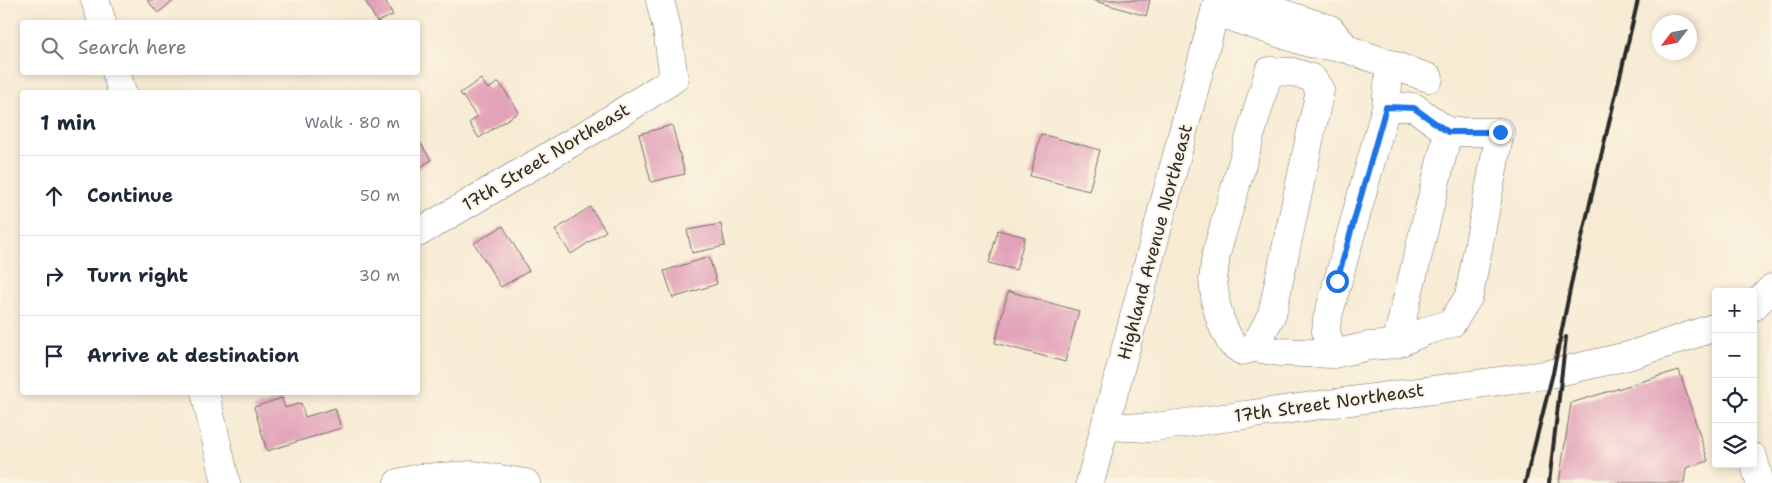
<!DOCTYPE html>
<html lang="en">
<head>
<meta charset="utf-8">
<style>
	:root { --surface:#fff; --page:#f6f6f7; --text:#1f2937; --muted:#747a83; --line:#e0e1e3 }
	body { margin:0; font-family:"Shantell Sans",sans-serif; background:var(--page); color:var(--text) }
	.controls { position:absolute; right:15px; bottom:15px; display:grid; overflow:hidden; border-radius:5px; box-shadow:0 2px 8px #0003 }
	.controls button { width:45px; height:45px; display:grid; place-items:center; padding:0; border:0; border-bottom:1px solid var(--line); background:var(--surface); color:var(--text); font:25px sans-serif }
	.compass { position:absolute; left:1652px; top:15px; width:45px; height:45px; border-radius:50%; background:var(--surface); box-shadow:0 2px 8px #0003; rotate:238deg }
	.stop { position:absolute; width:15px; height:15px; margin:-11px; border:4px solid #1a73e8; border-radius:50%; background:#fff }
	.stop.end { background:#1a73e8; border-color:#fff; box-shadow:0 1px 5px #0008 }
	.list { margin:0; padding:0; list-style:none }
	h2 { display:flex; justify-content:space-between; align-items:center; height:65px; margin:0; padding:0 20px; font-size:21px }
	h2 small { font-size:16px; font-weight:400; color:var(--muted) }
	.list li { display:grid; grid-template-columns:32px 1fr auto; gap:15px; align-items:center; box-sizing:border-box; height:80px; padding:0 20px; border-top:1px solid var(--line) }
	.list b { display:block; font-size:19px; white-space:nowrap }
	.list em { font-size:16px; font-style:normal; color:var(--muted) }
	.icon { flex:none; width:28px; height:28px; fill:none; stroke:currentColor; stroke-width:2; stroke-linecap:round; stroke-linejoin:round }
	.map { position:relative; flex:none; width:1772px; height:483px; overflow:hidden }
	.search { position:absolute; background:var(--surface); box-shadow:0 2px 8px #0003; left:20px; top:20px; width:400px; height:55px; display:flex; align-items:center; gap:12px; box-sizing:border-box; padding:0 18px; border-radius:5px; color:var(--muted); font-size:19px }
	.panel { position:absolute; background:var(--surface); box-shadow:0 2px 8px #0003; left:20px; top:90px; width:400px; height:305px; border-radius:5px }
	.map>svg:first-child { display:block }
	.building { fill:#e2a3b9 }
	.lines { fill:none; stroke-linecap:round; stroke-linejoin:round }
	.minor-casing { stroke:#726e66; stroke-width:29 }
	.major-casing { stroke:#726e66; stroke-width:29 }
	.minor { stroke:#fff; stroke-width:28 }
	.major { stroke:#fff; stroke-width:28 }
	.rail { stroke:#2b2b2b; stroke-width:4 }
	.route { stroke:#1a73e8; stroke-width:6 }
	.labels { text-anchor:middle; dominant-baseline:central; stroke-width:4.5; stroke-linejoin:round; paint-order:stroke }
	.street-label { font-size:18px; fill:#2b2b2b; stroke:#fcf5e5 }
</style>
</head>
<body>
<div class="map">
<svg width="1772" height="483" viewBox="0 0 1772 483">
	<rect width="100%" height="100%" fill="#fcf5e5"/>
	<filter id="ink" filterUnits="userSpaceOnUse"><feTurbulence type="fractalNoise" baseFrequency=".02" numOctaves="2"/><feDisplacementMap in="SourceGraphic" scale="10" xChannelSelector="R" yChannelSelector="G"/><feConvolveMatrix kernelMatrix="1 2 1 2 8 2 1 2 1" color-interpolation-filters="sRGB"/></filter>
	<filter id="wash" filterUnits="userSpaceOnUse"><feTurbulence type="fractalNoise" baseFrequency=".0096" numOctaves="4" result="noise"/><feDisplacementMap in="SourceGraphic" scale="20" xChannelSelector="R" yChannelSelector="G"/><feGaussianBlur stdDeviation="1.12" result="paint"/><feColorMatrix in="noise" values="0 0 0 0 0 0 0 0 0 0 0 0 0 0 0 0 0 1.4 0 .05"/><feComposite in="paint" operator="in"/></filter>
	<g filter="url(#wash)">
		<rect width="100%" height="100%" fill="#f7ebd3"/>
		<g id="blocks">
			<!-- building -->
			<path class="building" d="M147,0h27l-16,13z
				M365,0h20l8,15 -16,7z
				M1092,0h58l-4,16z
				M481,79l7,10 11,-7 20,30 -40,26 -10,-15 8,-6 -17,-24z
				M672,125l13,49 -34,8 -12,-48z
				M1041,134l59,16 -11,41 -59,-15z
				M418,139l13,21 -13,9z
				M590,207l16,24 -35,23 -16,-24z
				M721,224l4,22 -33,7 -5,-23z
				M503,226l26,45 -28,16 -27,-44z
				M998,230l27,7 -9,33 -27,-7z
				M709,257l8,27 -44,14 -9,-27z
				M1008,291l71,20 -14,51 -70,-19z
				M1679,370l29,91 -22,7 -2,15h-125l12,-80z
				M282,398l3,10 16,-5 4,14 30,-9 6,20 -74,23 -13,-44z"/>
		</g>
	</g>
	<g filter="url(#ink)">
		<use href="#blocks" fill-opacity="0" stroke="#726e66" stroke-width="1"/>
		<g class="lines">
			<defs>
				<path id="minor" d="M95,0l7,22
					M1215,12l94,31 38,6 -17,-20 -88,-29
					M1347,49l82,29
					M1269,71l24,1 19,6 8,12 -48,224 -18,34 -12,3 -11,-8 -10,-21 -5,-18 -3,-24 3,-26z
					M116,72l6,20
					M418,233l182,-107 74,-47 -7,-50 -7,-29
					M1753,307l19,-19
					M1396,344l52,-212
					M1254,348l25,4 54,2 36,-8 27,-2 30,-13 26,-8 17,-27 31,-164h-52l-34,-25h-28l4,-43
					M1333,354l-7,-22 1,-12 59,-213
					M205,392l21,91
					M1106,426l42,2 397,-53 83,-19 88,-29
					M1753,457l7,26
					M398,483l22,-5 53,-3 53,8"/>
				<path id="major" d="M1090,483l128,-483"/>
			</defs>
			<!-- minor casing -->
			<use href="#minor" class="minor-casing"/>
			<!-- major casing -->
			<use href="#major" class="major-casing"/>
			<!-- minor -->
			<use href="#minor" class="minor"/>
			<!-- major -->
			<use href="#major" class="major"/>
			<!-- rail -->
			<path class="rail" d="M1525,483l28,-110 20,-98 65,-275
				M1549,483l17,-146"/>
		</g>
	</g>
	<g class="lines" filter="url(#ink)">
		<!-- route -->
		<path class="route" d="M1337,281l49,-174 28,1 34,24h52"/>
	</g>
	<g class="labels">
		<!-- street labels -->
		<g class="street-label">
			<text transform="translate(546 157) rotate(-31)">17th Street Northeast</text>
			<text transform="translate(1155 242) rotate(-75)">Highland Avenue Northeast</text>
			<text transform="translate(1329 403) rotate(-8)">17th Street Northeast</text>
		</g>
	</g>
</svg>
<div class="controls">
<button>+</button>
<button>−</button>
<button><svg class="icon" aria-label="locate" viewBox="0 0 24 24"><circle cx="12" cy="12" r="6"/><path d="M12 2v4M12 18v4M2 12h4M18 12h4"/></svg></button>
<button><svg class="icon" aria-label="layers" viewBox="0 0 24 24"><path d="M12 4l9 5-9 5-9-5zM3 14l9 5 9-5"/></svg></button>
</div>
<svg class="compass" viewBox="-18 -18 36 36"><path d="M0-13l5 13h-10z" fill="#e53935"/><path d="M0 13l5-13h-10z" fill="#747a83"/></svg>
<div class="stop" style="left:1337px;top:281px"></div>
<div class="stop end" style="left:1500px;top:132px"></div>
<div class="search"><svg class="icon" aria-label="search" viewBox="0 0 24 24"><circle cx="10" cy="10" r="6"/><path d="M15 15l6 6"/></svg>Search here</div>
<section class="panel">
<h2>1 min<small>Walk · 80 m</small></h2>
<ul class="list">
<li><svg class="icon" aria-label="ahead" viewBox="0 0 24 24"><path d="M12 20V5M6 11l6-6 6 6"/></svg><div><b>Continue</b></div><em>50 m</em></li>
<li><svg class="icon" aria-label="right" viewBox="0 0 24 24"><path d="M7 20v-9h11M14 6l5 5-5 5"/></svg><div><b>Turn right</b></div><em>30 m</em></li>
<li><svg class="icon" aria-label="arrive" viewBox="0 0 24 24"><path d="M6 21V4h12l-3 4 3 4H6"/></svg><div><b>Arrive at destination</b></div></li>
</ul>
</section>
</div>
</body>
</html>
